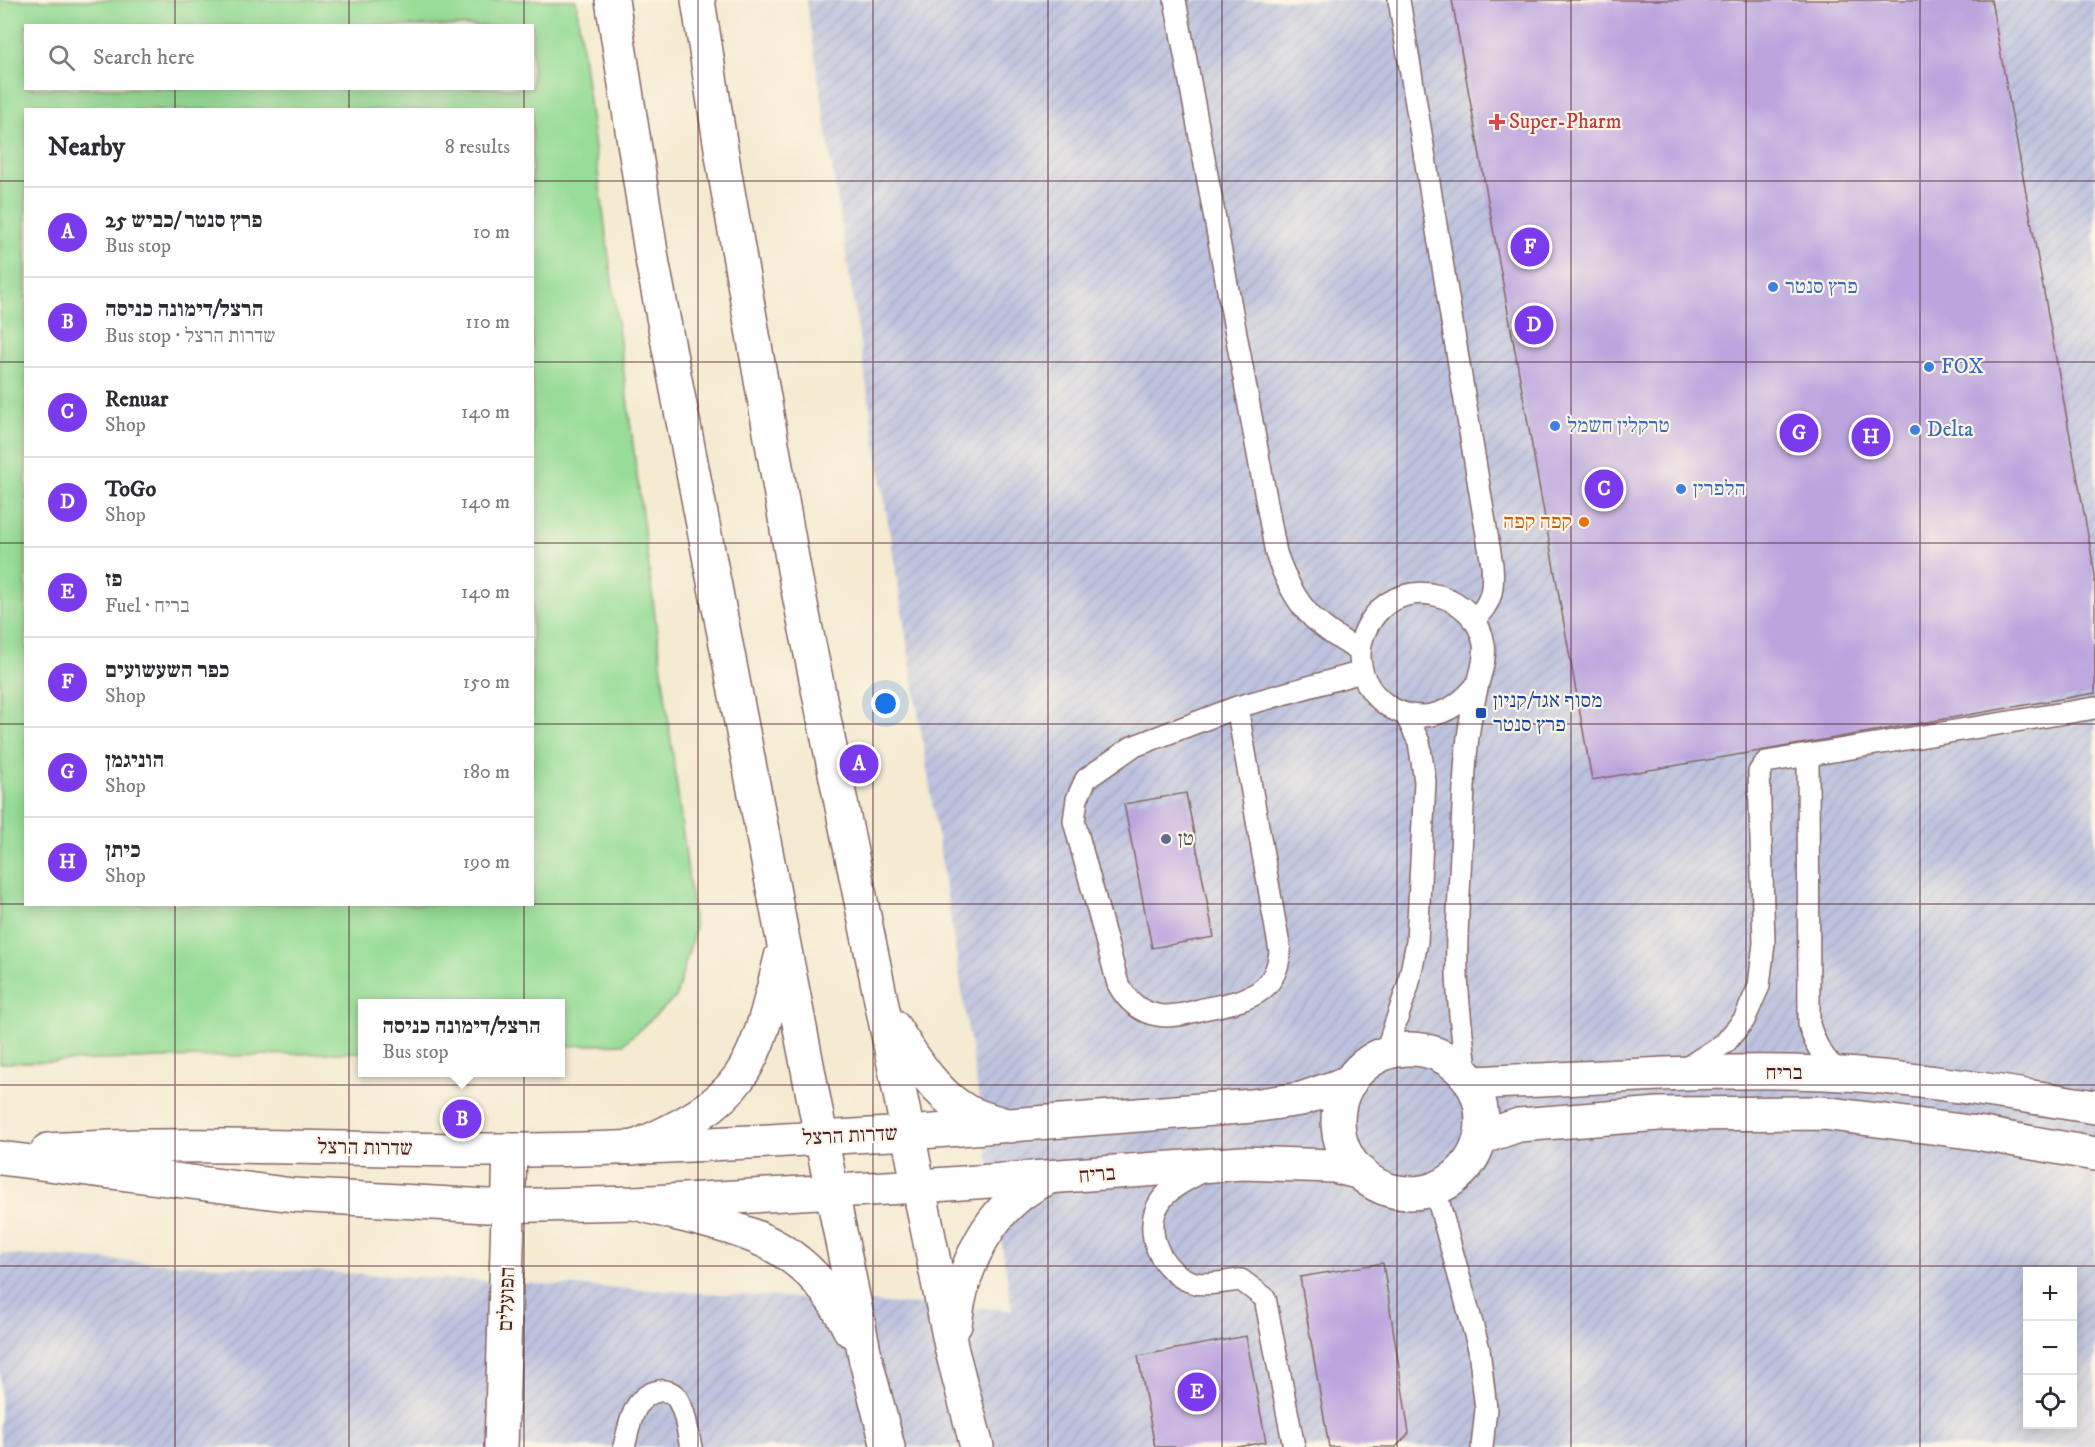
<!DOCTYPE html>
<html lang="en">
<head>
<meta charset="utf-8">
<style>
	:root { --surface:#fff; --page:#f7f7f7; --text:#2b2b33; --muted:#7c7c81; --line:#e1e1e2; --accent:#7c3aed }
	body { margin:0; font-family:"IM FELL DW Pica","Frank Ruhl Libre",serif; background:var(--page); color:var(--text) }
	.controls { position:absolute; right:18px; bottom:18px; display:grid; overflow:hidden; border-radius:0px; box-shadow:0 3px 15px #0003 }
	.controls button { width:54px; height:54px; display:grid; place-items:center; padding:0; border:0; border-bottom:2px solid var(--line); background:var(--surface); color:var(--text); font:30px sans-serif }
	.you { position:absolute; left:886px; top:704px; width:21px; height:21px; margin:-15px; border:4px solid #fff; border-radius:50%; background:#1a73e8; box-shadow:0 0 0 9px #1a73e833 }
	.badge { display:grid; place-items:center; width:39px; height:39px; border-radius:50%; background:var(--accent); color:#fff; font-size:20px; font-weight:700 }
	.pin { position:absolute; translate:-50% -50%; border:3px solid #fff; box-shadow:0 2px 6px #0006 }
	.popup { position:absolute; left:358px; top:999px; width:207px; height:78px; box-sizing:border-box; display:grid; place-content:center; border-radius:0px; background:var(--surface); filter:drop-shadow(0 2px 4px #0005); font-size:20px; white-space:nowrap; color:var(--muted) }
	.popup b { font-size:22px; color:var(--text) }
	.popup::after { content:''; position:absolute; left:50%; top:100%; margin-left:-12px; border:12px solid transparent; border-top-color:var(--surface) }
	.list { margin:0; padding:0; list-style:none }
	h2 { display:flex; justify-content:space-between; align-items:center; height:78px; margin:0; padding:0 24px; font-size:26px }
	h2 small { font-size:20px; font-weight:400; color:var(--muted) }
	.list li { display:grid; grid-template-columns:39px 1fr auto; gap:18px; align-items:center; box-sizing:border-box; height:90px; padding:0 24px; border-top:2px solid var(--line) }
	.list b { display:block; font-size:22px; white-space:nowrap }
	.list p { margin:0; font-size:20px; white-space:nowrap; color:var(--muted) }
	.list em { font-size:20px; font-style:normal; color:var(--muted) }
	.icon { flex:none; width:33px; height:33px; fill:none; stroke:currentColor; stroke-width:2; stroke-linecap:round; stroke-linejoin:round }
	.map { position:relative; flex:none; width:2095px; height:1447px; overflow:hidden }
	.search { position:absolute; background:var(--surface); box-shadow:0 3px 15px #0003; left:24px; top:24px; width:510px; height:66px; display:flex; align-items:center; gap:15px; box-sizing:border-box; padding:0 21px; border-radius:0px; color:var(--muted); font-size:22px }
	.panel { position:absolute; background:var(--surface); box-shadow:0 3px 15px #0003; left:24px; top:108px; width:510px; height:798px; border-radius:0px }
	.map>svg:first-child { display:block }
	.industrial { fill:url(#industrial-furrows); fill-rule:evenodd }
	.grass { fill:#97dd97; stroke:#707e61; stroke-width:1.5; fill-rule:evenodd }
	.building { fill:#bca5df }
	.lines { fill:none; stroke-linecap:round; stroke-linejoin:round }
	.service-casing { stroke:#866665; stroke-width:24 }
	.tertiary-casing { stroke:#866665; stroke-width:36 }
	.secondary-casing { stroke:#866665; stroke-width:36 }
	.trunk-casing { stroke:#866665; stroke-width:36 }
	.service { stroke:#fff; stroke-width:21 }
	.tertiary { stroke:#fff; stroke-width:33 }
	.secondary { stroke:#fff; stroke-width:33 }
	.trunk { stroke:#fff; stroke-width:33 }
	.grid { fill:none; stroke:#4a1f2b; stroke-width:1.5; stroke-opacity:0.55 }
	.health-dot { fill:#e0444e; stroke:#fcf5e5; stroke-width:2 }
	.shop-dot { fill:#3f7fe0; stroke:#fcf5e5; stroke-width:2 }
	.food-dot { fill:#e8710a; stroke:#fcf5e5; stroke-width:2 }
	.transit-dot { fill:#1a4fb4; stroke:#fcf5e5; stroke-width:2 }
	.service-dot { fill:#5c6f8a; stroke:#fcf5e5; stroke-width:2 }
	.labels { text-anchor:middle; dominant-baseline:central; stroke-width:4.5; stroke-linejoin:round; paint-order:stroke }
	.health-label { font-size:21px; fill:#be3a42; stroke:#fcf5e5; text-anchor:start }
	.shop-label { font-size:21px; fill:#366cbe; stroke:#fcf5e5; text-anchor:start }
	.food-label { font-size:21px; fill:#c56008; stroke:#fcf5e5; text-anchor:end }
	.transit-label { font-size:21px; fill:#164399; stroke:#fcf5e5; text-anchor:start }
	.service-label { font-size:21px; fill:#4e5e75; stroke:#fcf5e5; text-anchor:start }
	.street-label { font-size:21px; fill:#4a1f2b; stroke:#fcf5e5 }
</style>
</head>
<body>
<div class="map">
<svg width="2095" height="1447" viewBox="0 0 2095 1447">
	<defs>
		<pattern id="industrial-furrows" width="10" height="10" patternUnits="userSpaceOnUse" patternTransform="scale(1.5)"><rect width="10" height="10" fill="#bdc3de"/><path d="M-1 1l2-2M0 10L10 0M9 11l2-2" fill="none" stroke="#a4a7bf"/></pattern>
	</defs>
	<rect width="100%" height="100%" fill="#fcf5e5"/>
	<filter id="ink" filterUnits="userSpaceOnUse"><feTurbulence type="fractalNoise" baseFrequency=".0167" numOctaves="2"/><feDisplacementMap in="SourceGraphic" scale="12" xChannelSelector="R" yChannelSelector="G"/><feConvolveMatrix kernelMatrix="1 2 1 2 8 2 1 2 1" color-interpolation-filters="sRGB"/></filter>
	<filter id="wash" filterUnits="userSpaceOnUse"><feTurbulence type="fractalNoise" baseFrequency=".008" numOctaves="4" result="noise"/><feDisplacementMap in="SourceGraphic" scale="24" xChannelSelector="R" yChannelSelector="G"/><feGaussianBlur stdDeviation="1.35" result="paint"/><feColorMatrix in="noise" values="0 0 0 0 0 0 0 0 0 0 0 0 0 0 0 0 0 1.4 0 .05"/><feComposite in="paint" operator="in"/></filter>
	<g filter="url(#wash)">
		<rect width="100%" height="100%" fill="#f5ebd2"/>
		<!-- industrial -->
		<path class="industrial" d="M806,0h1289v1447h-2095v-193l1012,56zM2028,1272h44v152h-44z"/>
		<!-- grass -->
		<path class="grass" d="M0,0h576l119,928 -19,69 -53,47 -62,2v-42h-198v48l-363,11zM26,26h506v62h-506zM26,110h506v794h-506z"/>
		<g id="blocks">
			<!-- building -->
			<path class="building" d="M1452,0h539l104,574v119l-503,87z
				M1186,793l28,144 -62,11 -28,-144z
				M1383,1263l26,170 -13,14h-67l-29,-170z
				M1246,1336l20,106 -28,5h-83l-17,-91z"/>
		</g>
	</g>
	<g filter="url(#ink)">
		<use href="#blocks" fill-opacity="0" stroke="#866665" stroke-width="1.5"/>
		<g class="lines">
			<defs>
				<path id="service" d="M1175,0l101,553c18,52 36,71 84,98
					M1399,0l93,565c2,24 0,39 -19,55
					M1237,707l43,244c-4,47 -39,50 -77,58 -15,4 -31,9 -46,6 -18,-3 -31,-16 -39,-31l-44,-163 3,-22 9,-20 46,-32 105,-40 125,-35
					M1808,755l1,269c6,22 15,35 31,50
					M1385,1054l23,-68 9,-44 8,-161 -6,-39 -13,-27
					M1683,1070l42,-27 19,-23 15,-34 5,-43 -5,-171 7,-10 329,-54
					M1467,1078c-3,-29 -7,-57 -9,-86 -3,-39 0,-79 2,-118 2,-39 3,-79 6,-118 2,-24 6,-48 12,-72 3,-13 8,-25 6,-40 -8,-50 -77,-69 -109,-29 -52,65 43,148 103,68
					M1205,1170c-14,8 -36,17 -45,32 -19,29 2,73 35,81 13,3 33,-2 46,-3l24,18 29,149
					M1435,1189l44,160 7,60 -4,38
					M624,1447c6,-22 8,-51 35,-56 6,-1 13,1 17,6 10,14 11,34 15,50"/>
				<path id="tertiary" d="M1338 1121a72 72 0 1 1 144 0a72 72 0 1 1-144 0Z
					M1471,1083c118,-4 236,-15 354,-10 90,4 181,20 270,34
					M909,1133l343,-27 49,-7 49,-17
					M1480,1138l39,-13 140,-11 164,-1 154,20 118,21
					M920,1186l322,-23 92,3 27,7
					M501,1447l9,-297"/>
				<path id="secondary" d="M48,1150c154,-10 308,1 462,0 133,0 266,-10 399,-17
					M0,1158l293,37 194,11 148,-3 285,-17"/>
				<path id="trunk" d="M612,0l41,265 168,872 45,224 22,86
					M698,0l27,174 70,401 157,776 25,96
					M893,1026c19,29 41,67 73,85 14,7 30,11 44,15
					M633,1148c112,-48 121,-76 148,-191
					M635,1203c96,26 167,28 215,127
					M955,1325c6,-58 35,-121 91,-146"/>
			</defs>
			<!-- service casing -->
			<use href="#service" class="service-casing"/>
			<!-- tertiary casing -->
			<use href="#tertiary" class="tertiary-casing"/>
			<!-- secondary casing -->
			<use href="#secondary" class="secondary-casing"/>
			<!-- trunk casing -->
			<use href="#trunk" class="trunk-casing"/>
			<!-- service -->
			<use href="#service" class="service"/>
			<!-- tertiary -->
			<use href="#tertiary" class="tertiary"/>
			<!-- secondary -->
			<use href="#secondary" class="secondary"/>
			<!-- trunk -->
			<use href="#trunk" class="trunk"/>
		</g>
	</g>
	<!-- grid -->
	<path class="grid" d="M175,0v26M349,0v26M524,0v26M698,0v1447M873,0v1447M1048,0v1447M1222,0v1447M1397,0v1447M1571,0v1447M1746,0v1447M1920,0v1447M175,88v22M349,88v22M524,88v22M0,181h26M532,181h1563M0,362h26M532,362h1563M0,543h26M532,543h1563M0,724h26M532,724h1563M0,904h26M175,904v543M349,904v543M524,904v543M532,904h1563M0,1085h2095M0,1266h2095"/>
	<!-- markers -->
	<path class="health-dot" d="M1494 113h6v6h6v6h-6v6h-6v-6h-6v-6h6z"/>
	<g class="shop-dot">
		<circle cx="1773" cy="287" r="6"/>
		<circle cx="1929" cy="367" r="6"/>
		<circle cx="1555" cy="426" r="6"/>
		<circle cx="1915" cy="430" r="6"/>
		<circle cx="1681" cy="489" r="6"/>
	</g>
	<circle class="food-dot" cx="1584" cy="522" r="6"/>
	<rect class="transit-dot" x="1475" y="707" width="12" height="12" rx="3"/>
	<circle class="service-dot" cx="1166" cy="839" r="6"/>
	<g class="labels">
		<!-- health labels -->
		<g class="health-label">
			<text x="1509" y="122">Super-Pharm</text>
		</g>
		<!-- shop labels -->
		<g class="shop-label">
			<text x="1785" y="287">פרץ סנטר</text>
			<text x="1941" y="367">FOX</text>
			<text x="1567" y="426">טרקלין חשמל</text>
			<text x="1927" y="430">Delta</text>
			<text x="1693" y="489">הלפרין</text>
		</g>
		<!-- food labels -->
		<g class="food-label">
			<text x="1572" y="522">קפה קפה</text>
		</g>
		<!-- transit labels -->
		<g class="transit-label">
			<text x="1493" y="701">מסוף אגד/קניון<tspan x="1493" dy="24">פרץ סנטר</tspan></text>
		</g>
		<!-- service labels -->
		<g class="service-label">
			<text x="1178" y="839">טן</text>
		</g>
		<!-- street labels -->
		<g class="street-label">
			<text x="1784" y="1073">בריח</text>
			<text transform="translate(850 1136) rotate(-3)">שדרות הרצל</text>
			<text transform="translate(365 1148) rotate(1)">שדרות הרצל</text>
			<text transform="translate(1097 1175) rotate(-5)">בריח</text>
			<text transform="translate(507 1299) rotate(-88)">הפועלים</text>
		</g>
	</g>
</svg>
<div class="controls">
<button>+</button>
<button>−</button>
<button><svg class="icon" aria-label="locate" viewBox="0 0 24 24"><circle cx="12" cy="12" r="6"/><path d="M12 2v4M12 18v4M2 12h4M18 12h4"/></svg></button>
</div>
<div class="you"></div>
<div class="pin badge" style="left:859px;top:764px">A</div>
<div class="pin badge" style="left:462px;top:1119px">B</div>
<div class="popup"><b>הרצל/דימונה כניסה</b>Bus stop</div>
<div class="pin badge" style="left:1604px;top:489px">C</div>
<div class="pin badge" style="left:1534px;top:325px">D</div>
<div class="pin badge" style="left:1197px;top:1392px">E</div>
<div class="pin badge" style="left:1530px;top:247px">F</div>
<div class="pin badge" style="left:1799px;top:433px">G</div>
<div class="pin badge" style="left:1871px;top:437px">H</div>
<div class="search"><svg class="icon" aria-label="search" viewBox="0 0 24 24"><circle cx="10" cy="10" r="6"/><path d="M15 15l6 6"/></svg>Search here</div>
<section class="panel">
<h2>Nearby<small>8 results</small></h2>
<ul class="list">
<li><span class="badge">A</span><div><b>פרץ סנטר /כביש 25</b><p>Bus stop</p></div><em>10 m</em></li>
<li><span class="badge">B</span><div><b>הרצל/דימונה כניסה</b><p>Bus stop · שדרות הרצל</p></div><em>110 m</em></li>
<li><span class="badge">C</span><div><b>Renuar</b><p>Shop</p></div><em>140 m</em></li>
<li><span class="badge">D</span><div><b>ToGo</b><p>Shop</p></div><em>140 m</em></li>
<li><span class="badge">E</span><div><b>פז</b><p>Fuel · בריח</p></div><em>140 m</em></li>
<li><span class="badge">F</span><div><b>כפר השעשועים</b><p>Shop</p></div><em>150 m</em></li>
<li><span class="badge">G</span><div><b>הוניגמן</b><p>Shop</p></div><em>180 m</em></li>
<li><span class="badge">H</span><div><b>כיתן</b><p>Shop</p></div><em>190 m</em></li>
</ul>
</section>
</div>
</body>
</html>
